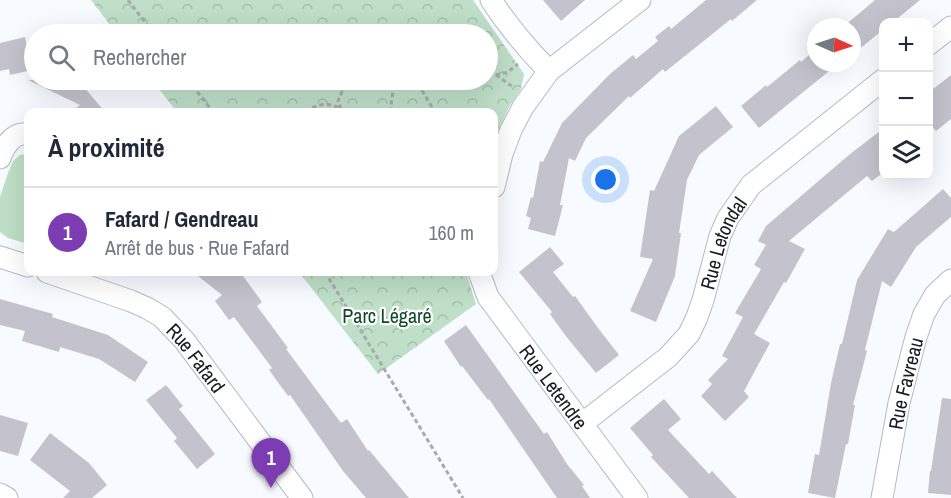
<!DOCTYPE html>
<html lang="fr">
<head>
<meta charset="utf-8">
<style>
	:root { --surface:#fff; --page:#f2f2f3; --text:#1f2937; --muted:#747a83; --line:#e0e1e3; --accent:#7c3db2 }
	body { margin:0; font-family:"Archivo Narrow",sans-serif; background:var(--page); color:var(--text) }
	.controls { position:absolute; right:18px; top:18px; display:grid; overflow:hidden; border-radius:12px; box-shadow:0 6px 24px #0002 }
	.controls button { width:54px; height:54px; display:grid; place-items:center; padding:0; border:0; border-bottom:2px solid var(--line); background:var(--surface); color:var(--text); font:30px sans-serif }
	.compass { position:absolute; left:807px; top:18px; width:54px; height:54px; border-radius:50%; background:var(--surface); box-shadow:0 6px 24px #0002; rotate:93deg }
	.you { position:absolute; left:606px; top:180px; width:21px; height:21px; margin:-15px; border:4px solid #fff; border-radius:50%; background:#1a73e8; box-shadow:0 0 0 9px #1a73e833 }
	.badge { display:grid; place-items:center; width:39px; height:39px; border-radius:50%; background:var(--accent); color:#fff; font-size:20px; font-weight:700 }
	.pin { position:absolute; translate:-50% -50px; filter:drop-shadow(0 2px 3px #0008) }
	.pin::after { content:''; position:absolute; top:32px; width:21px; height:18px; background:inherit; clip-path:polygon(0 0,100% 0,50% 100%) }
	.list { margin:0; padding:0; list-style:none }
	h2 { display:flex; justify-content:space-between; align-items:center; height:78px; margin:0; padding:0 24px; font-size:26px }
	h2 small { font-size:20px; font-weight:400; color:var(--muted) }
	.list li { display:grid; grid-template-columns:39px 1fr auto; gap:18px; align-items:center; box-sizing:border-box; height:90px; padding:0 24px; border-top:2px solid var(--line) }
	.list b { display:block; font-size:22px; white-space:nowrap }
	.list p { margin:0; font-size:20px; white-space:nowrap; color:var(--muted) }
	.list em { font-size:20px; font-style:normal; color:var(--muted) }
	.icon { flex:none; width:33px; height:33px; fill:none; stroke:currentColor; stroke-width:2; stroke-linecap:round; stroke-linejoin:round }
	.map { position:relative; flex:none; width:951px; height:498px; overflow:hidden }
	.search { position:absolute; background:var(--surface); box-shadow:0 6px 24px #0002; left:24px; top:24px; width:474px; height:66px; display:flex; align-items:center; gap:15px; box-sizing:border-box; padding:0 21px; border-radius:33px; color:var(--muted); font-size:22px }
	.panel { position:absolute; background:var(--surface); box-shadow:0 6px 24px #0002; left:24px; top:108px; width:474px; height:168px; border-radius:12px }
	.map>svg:first-child { display:block }
	.green { fill:#bfdfc8 }
	.park { fill:url(#park-crowns) }
	.building { fill:#c4c3cd }
	.lines { fill:none; stroke-linecap:round; stroke-linejoin:round }
	.minor-casing { stroke:#b2bbc2; stroke-width:23 }
	.path { stroke:#a7aaae; stroke-width:3; stroke-dasharray:4.5 3; stroke-linecap:butt }
	.minor { stroke:#fff; stroke-width:21 }
	.labels { text-anchor:middle; dominant-baseline:central; stroke-width:4.5; stroke-linejoin:round; paint-order:stroke }
	.street-label { font-size:20px; fill:#191c1f; stroke:#fff }
	.park-label { font-size:20px; fill:#104929; stroke:#fff }
</style>
</head>
<body>
<div class="map">
<svg width="951" height="498" viewBox="0 0 951 498">
	<defs>
		<pattern id="park-crowns" width="20" height="18" patternUnits="userSpaceOnUse" patternTransform="scale(1.5)"><rect width="20" height="18" fill="#bfdfc8"/><path d="M2 6a3 3 0 1 1 6 0M12 15a3 3 0 1 1 6 0" fill="none" stroke="#a4bfab"/></pattern>
	</defs>
	<rect width="100%" height="100%" fill="#f7fafe"/>
	<!-- green -->
	<path class="green" d="M28,154v90l-20,-6 -8,-6v-35l8,-24 5,-12 7,-6z"/>
	<!-- park -->
	<path class="park" d="M91,0h382l51,74 -3,15 -12,18 -15,32v-27h-317l-25,-32h336v-46h-371z
		M299,272h167l10,32 -98,70z"/>
	<!-- building -->
	<path class="building" d="M543,0h42l-24,21z
		M706,0h51l-25,21 -1,-2 -66,53 -2,-3 -33,29 -1,-2 -43,42 -11,23 -6,-3 -9,47h3l-8,31 -27,-7 3,-11 -5,-2 5,-19 2,1 7,-37 3,1 19,-39 48,-49 23,-19 3,4 22,-18 -3,-4 14,-11 2,3z
		M875,0h45l-27,22h-9v7l-32,26v-28h-9z
		M25,37l7,33 -22,5 -1,-6 -9,2v-28z
		M816,49v14h23l-80,65 -18,-22 25,-21 1,2 33,-27 1,2z
		M951,75v44l-15,12 -8,-9v-29z
		M28,80h50l27,32h-34l9,-7z
		M716,106l17,21 -34,28 -12,25 -8,53h2l-6,43 -19,46 -26,-11 23,-52 -13,-2 10,-67 4,1 25,-55z
		M884,128v44l-12,9 -5,-5 -78,65 16,8 -19,34 -2,-1 -30,52 16,9 -26,48 5,6 -24,24 -24,-25 11,-12 -4,-4 20,-21 -6,-3 21,-39 -8,-4 26,-44 -7,-4 12,-20 -8,-4 8,-15 84,-72z
		M943,189l8,9v19l-35,30 -25,40 -9,-6 -17,69 2,1 -14,54h2l-7,39h-2l-11,54 -27,-5 7,-39 4,1 12,-72 9,-39h2l15,-64 31,-51 6,3z
		M550,247l14,17 -11,8 20,25 2,-1 23,32 21,27 -23,18 -31,-38 -15,-21 2,-2 -33,-40z
		M193,272h47l22,30 -5,4 31,42 -2,1 55,74 6,-4 21,32 1,-1 40,48h-43l-23,-27 -53,-76 -2,1 -19,-26 3,-2 -38,-51 -5,3 -14,-19 7,-6z
		M0,299l53,15 -1,3 56,18 40,27 -13,20 -36,-23 -39,-12 -1,5 -37,-11 3,-10 -25,-6z
		M466,325l78,109 3,-2 20,32 17,21 -2,1 8,12h-33l-68,-99 -1,1 -26,-34 -1,1 -17,-26z
		M166,385l17,21 -4,3 36,45 -18,15 -23,-28 3,-3 -31,-38z
		M942,398l9,1v96l-23,-2 2,-22h1z
		M664,399l17,20 -13,11 41,44 3,-3 25,27h-48l-38,-41 2,-2 -23,-27z
		M0,415l28,8 -10,33 -18,-5z
		M50,433l39,30 18,22 -15,13h-29l7,-7 -40,-31z"/>
	<g class="lines">
		<defs>
			<g id="minor">
				<path d="M491,0c17,26 36,49 58,71"/>
				<path d="M928,45l23,-18"/>
				<path d="M0,158c5,-13 13,-26 28,-24"/>
				<path d="M494,187l8,-33 9,-24 12,-23 26,-36 91,-71"/>
				<path d="M0,257l28,9"/>
				<path id="s1" d="M47,272l84,29 16,7 15,9 22,23 118,158"/>
				<path id="s2" d="M479,272l9,25 149,201"/>
				<path id="s3" d="M583,423l85,-66 21,-23 8,-17 6,-17 17,-64 8,-18 23,-33 133,-106"/>
				<path d="M0,494l7,4"/>
				<path id="s4" d="M882,498l17,-95 17,-66 8,-23 11,-19 16,-15"/>
			</g>
		</defs>
		<!-- minor casing -->
		<use href="#minor" class="minor-casing"/>
		<!-- path -->
		<path class="path" d="M128,0l26,34
			M488,73c13,4 19,0 30,-9
			M496,75l17,12
			M188,80l25,32
			M386,80c13,4 26,9 37,0
			M418,84l17,28
			M341,109l-3,-8 9,-21
			M306,112c10,-9 27,-11 38,0
			M390,112l3,-21 3,-8
			M325,272l138,226"/>
		<!-- minor -->
		<use href="#minor" class="minor"/>
	</g>
	<g class="labels">
		<!-- street labels -->
		<g class="street-label">
			<text stroke="none"><textPath href="#s3" startOffset="236">Rue Letondal</textPath></text>
			<text stroke="none"><textPath href="#s1" startOffset="177">Rue Fafard</textPath></text>
			<text stroke="none"><textPath href="#s4" startOffset="117">Rue Favreau</textPath></text>
			<text stroke="none"><textPath href="#s2" startOffset="138">Rue Letendre</textPath></text>
		</g>
		<!-- park labels -->
		<g class="park-label">
			<text x="387" y="315">Parc Légaré</text>
		</g>
	</g>
</svg>
<div class="controls">
<button>+</button>
<button>−</button>
<button><svg class="icon" aria-label="layers" viewBox="0 0 24 24"><path d="M12 4l9 5-9 5-9-5zM3 14l9 5 9-5"/></svg></button>
</div>
<svg class="compass" viewBox="-18 -18 36 36"><path d="M0-13l5 13h-10z" fill="#e53935"/><path d="M0 13l5-13h-10z" fill="#747a83"/></svg>
<div class="you"></div>
<div class="pin badge" style="left:271px;top:488px">1</div>
<div class="search"><svg class="icon" aria-label="search" viewBox="0 0 24 24"><circle cx="10" cy="10" r="6"/><path d="M15 15l6 6"/></svg>Rechercher</div>
<section class="panel">
<h2>À proximité<small></small></h2>
<ul class="list">
<li><span class="badge">1</span><div><b>Fafard / Gendreau</b><p>Arrêt de bus · Rue Fafard</p></div><em>160 m</em></li>
</ul>
</section>
</div>
</body>
</html>
